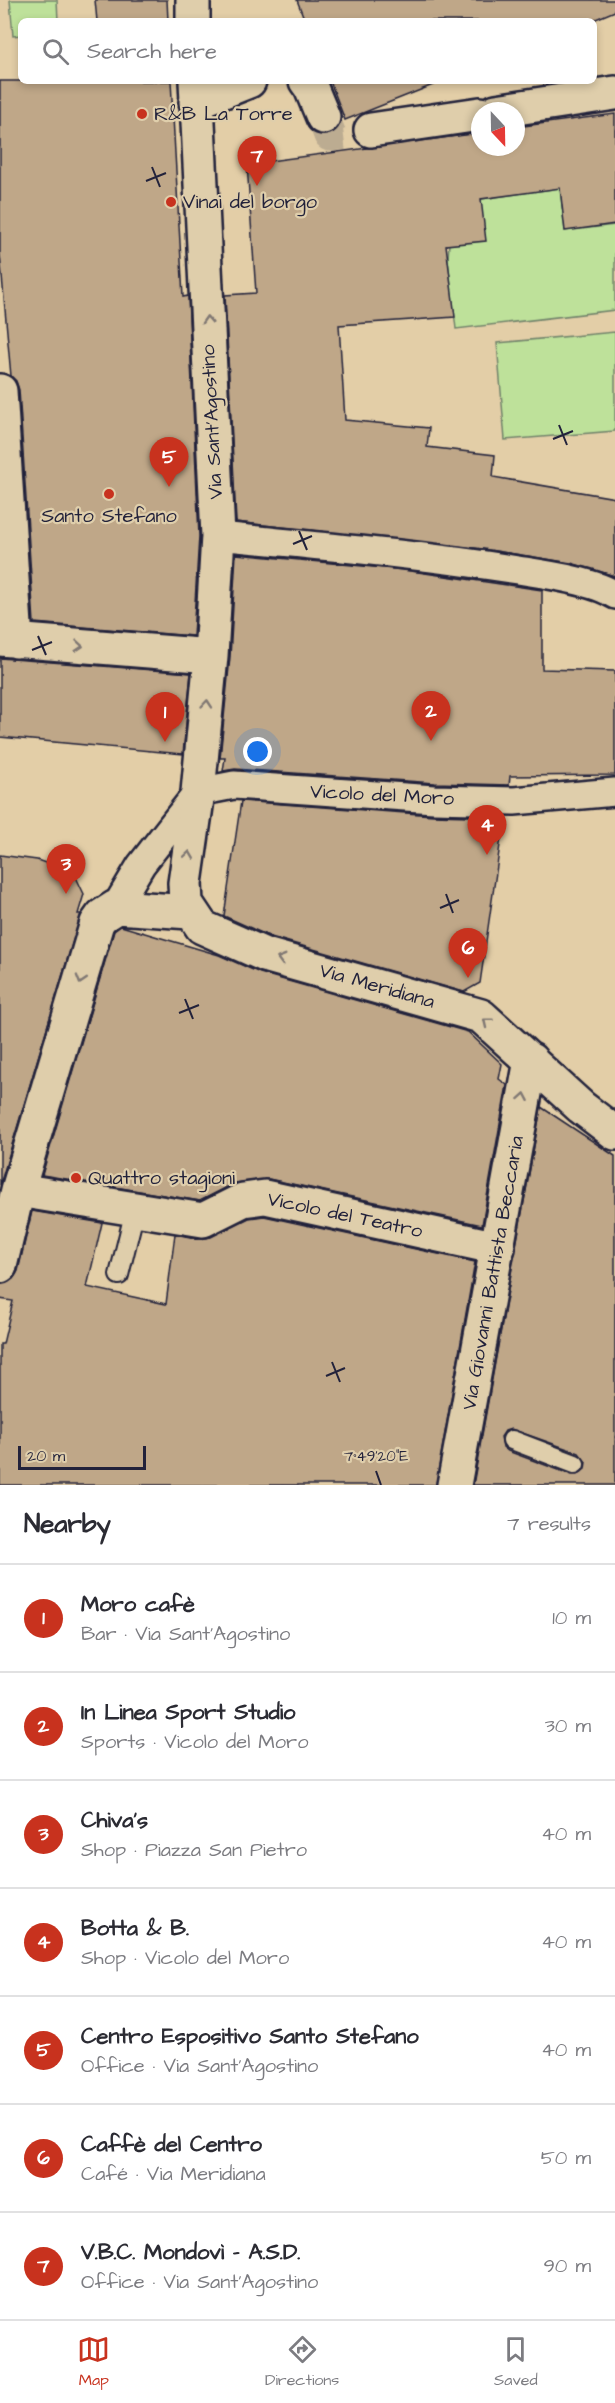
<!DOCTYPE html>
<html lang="en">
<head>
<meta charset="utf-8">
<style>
	:root { --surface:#fff; --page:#f2f2f3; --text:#2b2b33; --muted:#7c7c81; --line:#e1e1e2; --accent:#c8321e }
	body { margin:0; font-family:"Architects Daughter",sans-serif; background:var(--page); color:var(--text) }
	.compass { position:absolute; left:471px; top:102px; width:54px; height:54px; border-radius:50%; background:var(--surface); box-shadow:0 3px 9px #0003; rotate:158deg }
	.scale { position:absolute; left:18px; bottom:15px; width:128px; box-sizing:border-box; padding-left:6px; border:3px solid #22223b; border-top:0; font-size:16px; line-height:21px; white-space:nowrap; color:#22223b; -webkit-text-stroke:4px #dfceab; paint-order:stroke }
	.you { position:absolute; left:258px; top:752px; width:21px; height:21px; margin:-15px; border:4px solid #fff; border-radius:50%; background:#1a73e8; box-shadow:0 0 0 9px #1a73e833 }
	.badge { display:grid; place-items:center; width:39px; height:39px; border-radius:50%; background:var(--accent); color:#fff; font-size:20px; font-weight:700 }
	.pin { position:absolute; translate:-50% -50px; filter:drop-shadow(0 2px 3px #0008) }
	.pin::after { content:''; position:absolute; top:32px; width:21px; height:18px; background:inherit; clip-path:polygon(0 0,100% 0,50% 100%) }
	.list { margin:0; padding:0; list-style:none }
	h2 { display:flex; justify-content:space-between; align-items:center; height:78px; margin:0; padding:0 24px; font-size:26px }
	h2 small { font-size:20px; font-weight:400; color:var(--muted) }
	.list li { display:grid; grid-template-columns:39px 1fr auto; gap:18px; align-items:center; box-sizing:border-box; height:108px; padding:0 24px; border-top:2px solid var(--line) }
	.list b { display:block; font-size:22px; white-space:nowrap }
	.list p { margin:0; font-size:20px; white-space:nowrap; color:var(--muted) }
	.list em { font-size:20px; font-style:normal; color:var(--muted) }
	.icon { flex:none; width:33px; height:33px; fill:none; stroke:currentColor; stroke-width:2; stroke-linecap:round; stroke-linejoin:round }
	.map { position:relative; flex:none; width:615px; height:1485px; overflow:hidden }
	.search { position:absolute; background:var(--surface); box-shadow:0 3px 9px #0003; left:18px; right:18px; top:18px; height:66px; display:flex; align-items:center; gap:15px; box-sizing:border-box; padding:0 21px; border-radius:9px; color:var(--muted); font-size:22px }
	.sheet { height:834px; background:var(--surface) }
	nav { display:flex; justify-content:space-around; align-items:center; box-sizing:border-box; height:84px; border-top:2px solid var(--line); background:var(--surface); font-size:16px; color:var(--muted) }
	nav a { display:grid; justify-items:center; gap:3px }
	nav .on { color:var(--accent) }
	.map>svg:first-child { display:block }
	.green { fill:#bee19a; stroke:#70826a; stroke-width:1.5 }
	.building { fill:#bfa788; stroke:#22223b; stroke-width:1.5; fill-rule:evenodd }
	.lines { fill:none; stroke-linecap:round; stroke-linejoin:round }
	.minor-tunnel { stroke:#bcac91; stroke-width:33; stroke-dasharray:33 16; stroke-linecap:butt }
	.service-casing { stroke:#22223b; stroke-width:22 }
	.pedestrian-casing { stroke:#22223b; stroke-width:32 }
	.minor-casing { stroke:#22223b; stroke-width:38 }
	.service { stroke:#dfceab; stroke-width:18 }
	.pedestrian { stroke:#dfceab; stroke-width:27 }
	.minor { stroke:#dfceab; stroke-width:33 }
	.oneway { stroke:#807873 }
	.ticks { fill:none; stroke:#22223b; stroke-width:2 }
	.poi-dot { fill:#c8321e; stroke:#dfceab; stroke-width:2 }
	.labels { text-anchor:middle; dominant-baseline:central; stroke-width:4.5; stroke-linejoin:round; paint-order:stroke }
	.poi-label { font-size:20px; fill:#22223b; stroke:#dfceab; text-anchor:start }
	.street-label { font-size:20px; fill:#22223b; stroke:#dfceab }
	.ticks-label { font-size:15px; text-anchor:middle; fill:#22223b; stroke:#dfceab; stroke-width:4.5; stroke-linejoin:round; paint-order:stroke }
</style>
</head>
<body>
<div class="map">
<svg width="615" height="1485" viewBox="0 0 615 1485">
	<rect width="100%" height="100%" fill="#e3cea7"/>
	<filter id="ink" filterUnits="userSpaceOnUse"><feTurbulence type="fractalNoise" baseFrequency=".0167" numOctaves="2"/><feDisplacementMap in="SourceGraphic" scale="12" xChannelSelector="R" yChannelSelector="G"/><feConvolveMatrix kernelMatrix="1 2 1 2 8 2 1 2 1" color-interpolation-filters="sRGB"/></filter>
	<g filter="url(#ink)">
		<!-- green -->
		<path class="green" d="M10,0h47l1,21h-37v14l-8,1z
			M560,188l5,43 50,-6v85l-159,19 -8,-70 1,-15 32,-45z
			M615,332v99l-110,9 -8,-97z"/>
		<!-- building -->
		<path class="building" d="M95,0h72l1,21h-71z
			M297,0h318v11l-24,10h-286z
			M0,81h171l12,216 5,-1 11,240 -6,100 -159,-13 -15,-233 -3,-9 -5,-5 -11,-122z
			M330,81h113l-98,39z
			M615,114v110l-50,7 -5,-43 -79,11 5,42 -40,4 9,72 -116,8 6,95 84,8 -2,19 68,8 -2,22 122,21v78l-44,-13 -88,-14 -247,-27 -11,-227 31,-2 -9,-129 233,-31v14h36v-20z
			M236,554l168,16 138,20v79l73,2v104l-105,1 -1,9 -74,-2 -200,-14 -12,2 2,-13h-5l10,-101z
			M0,658l191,15 -8,81 -183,-17z
			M241,801l192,14 71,2 -24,166 -16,9 -193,-55 -47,-21z
			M0,855l37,5 37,13 10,21 -6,20h3l-81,271z
			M121,926l98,29 41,18 208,59 34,32 -3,15 8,6 -25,140 -213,-46 -34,4 -35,18 -158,-26 72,-244z
			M541,1107l74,49v329h-142zM511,1429l68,24 7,9 -1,7 -8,6h-5l-64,-24 -5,-4 -2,-10 4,-6z
			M32,1211l70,12 -15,64 79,17 9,-70 25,5 11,-2 38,-19 15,-2 211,46 -39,223h-436v-141h3l10,-43 -13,-2v-15l13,-5 5,-8z"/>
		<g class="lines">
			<!-- minor-tunnel -->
			<path class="minor-tunnel" d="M323,117l7,18 41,-5"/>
			<defs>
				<path id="service" d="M119,1275l16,-65
					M512,1440l63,24"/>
				<path id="pedestrian" d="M218,536c100,10 200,18 300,34 25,4 77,11 97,25
					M116,907l25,-42 57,-73 36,-7 200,14 80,2 101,-9"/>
				<path id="minor" d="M193,0v21
					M196,81l22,455 -7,120 -13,136 -13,91 1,20 16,24 63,28 216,61 100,91 34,26
					M306,81l5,7 12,29
					M196,102l53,-21
					M496,111l119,-18
					M371,130l109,-16
					M0,391l16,250
					M0,639l211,17
					M18,1190l185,30 40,-20 22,-3 233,51
					M0,1266l18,-76 79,-267 5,-7 14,-9 74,5
					M454,1485l77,-425"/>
			</defs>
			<!-- service casing -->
			<use href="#service" class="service-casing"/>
			<!-- pedestrian casing -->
			<use href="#pedestrian" class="pedestrian-casing"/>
			<!-- minor casing -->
			<use href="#minor" class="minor-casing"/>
			<!-- service -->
			<use href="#service" class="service"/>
			<!-- pedestrian -->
			<use href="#pedestrian" class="pedestrian"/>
			<!-- minor -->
			<use href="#minor" class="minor"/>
		</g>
		<!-- one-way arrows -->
		<defs><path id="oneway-chevron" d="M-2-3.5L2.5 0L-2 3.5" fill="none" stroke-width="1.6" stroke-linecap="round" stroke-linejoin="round" transform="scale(1.5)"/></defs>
		<g class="oneway">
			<use href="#oneway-chevron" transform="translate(207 320) rotate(-93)"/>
			<use href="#oneway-chevron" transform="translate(79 646) rotate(5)"/>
			<use href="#oneway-chevron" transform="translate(207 704) rotate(-85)"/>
			<use href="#oneway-chevron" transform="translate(189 855) rotate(-82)"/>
			<use href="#oneway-chevron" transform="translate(281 959) rotate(-164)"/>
			<use href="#oneway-chevron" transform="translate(81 980) rotate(107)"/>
			<use href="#oneway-chevron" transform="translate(487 1022) rotate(-141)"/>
			<use href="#oneway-chevron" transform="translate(524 1097) rotate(-80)"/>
		</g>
	</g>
	<!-- ticks -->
	<path class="ticks" d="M152,167l8,20M146,181l20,-8M559,425l8,20M553,439l20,-8M299,531l8,19M293,544l19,-8M38,636l8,19M32,650l20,-8M446,894l7,19M440,908l19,-8M185,999l8,20M179,1013l20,-8M332,1362l8,20M326,1376l19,-8M376,1471l5,14"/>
	<!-- markers -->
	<g class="poi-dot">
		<circle cx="142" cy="114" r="6"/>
		<circle cx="171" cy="202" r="6"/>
		<circle cx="109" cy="494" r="6"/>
		<circle cx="76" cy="1178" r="6"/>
	</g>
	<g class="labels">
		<!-- poi labels -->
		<g class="poi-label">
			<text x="154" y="114">R&amp;B La Torre</text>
			<text x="183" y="202">Vinai del borgo</text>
			<text x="109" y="516" text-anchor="middle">Santo Stefano</text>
			<text x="88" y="1178">Quattro stagioni</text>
		</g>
		<!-- street labels -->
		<g class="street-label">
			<text transform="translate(212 422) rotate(-93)">Via Sant'Agostino</text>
			<text transform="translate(382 795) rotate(3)">Vicolo del Moro</text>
			<text transform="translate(377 986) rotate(16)">Via Meridiana</text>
			<text transform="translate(345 1215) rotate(12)">Vicolo del Teatro</text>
			<text transform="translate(493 1273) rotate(-80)">Via Giovanni Battista Beccaria</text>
		</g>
	</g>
	<g class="ticks-label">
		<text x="376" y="1461">7°49'20"E</text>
	</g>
</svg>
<svg class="compass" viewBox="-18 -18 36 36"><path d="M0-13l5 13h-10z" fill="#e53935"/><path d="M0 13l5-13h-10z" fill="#7c7c81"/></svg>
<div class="scale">20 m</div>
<div class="you"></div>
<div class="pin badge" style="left:165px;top:742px">1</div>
<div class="pin badge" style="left:431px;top:741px">2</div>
<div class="pin badge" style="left:66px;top:894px">3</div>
<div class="pin badge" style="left:487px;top:855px">4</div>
<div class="pin badge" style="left:169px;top:487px">5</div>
<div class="pin badge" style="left:468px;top:978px">6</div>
<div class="pin badge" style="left:257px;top:186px">7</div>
<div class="search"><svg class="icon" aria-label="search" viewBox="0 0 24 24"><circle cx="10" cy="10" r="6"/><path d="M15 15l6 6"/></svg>Search here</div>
</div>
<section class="sheet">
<h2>Nearby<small>7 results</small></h2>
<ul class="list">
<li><span class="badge">1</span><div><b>Moro cafè</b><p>Bar · Via Sant'Agostino</p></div><em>10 m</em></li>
<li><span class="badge">2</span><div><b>In Linea Sport Studio</b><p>Sports · Vicolo del Moro</p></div><em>30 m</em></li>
<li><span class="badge">3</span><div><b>Chiva's</b><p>Shop · Piazza San Pietro</p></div><em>40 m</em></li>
<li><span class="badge">4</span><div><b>Botta &amp; B.</b><p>Shop · Vicolo del Moro</p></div><em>40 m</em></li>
<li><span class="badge">5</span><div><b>Centro Espositivo Santo Stefano</b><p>Office · Via Sant'Agostino</p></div><em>40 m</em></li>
<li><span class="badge">6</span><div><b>Caffè del Centro</b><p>Café · Via Meridiana</p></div><em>50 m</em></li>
<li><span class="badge">7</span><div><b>V.B.C. Mondovì - A.S.D.</b><p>Office · Via Sant'Agostino</p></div><em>90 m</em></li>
</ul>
</section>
<nav>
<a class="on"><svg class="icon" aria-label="map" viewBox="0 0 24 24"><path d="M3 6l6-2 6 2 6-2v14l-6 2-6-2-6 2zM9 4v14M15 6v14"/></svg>Map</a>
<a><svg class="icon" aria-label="directions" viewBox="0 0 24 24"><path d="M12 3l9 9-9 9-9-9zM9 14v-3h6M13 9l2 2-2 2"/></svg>Directions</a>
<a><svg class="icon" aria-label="saved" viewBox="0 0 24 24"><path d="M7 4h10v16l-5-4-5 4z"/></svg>Saved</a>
</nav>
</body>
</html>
